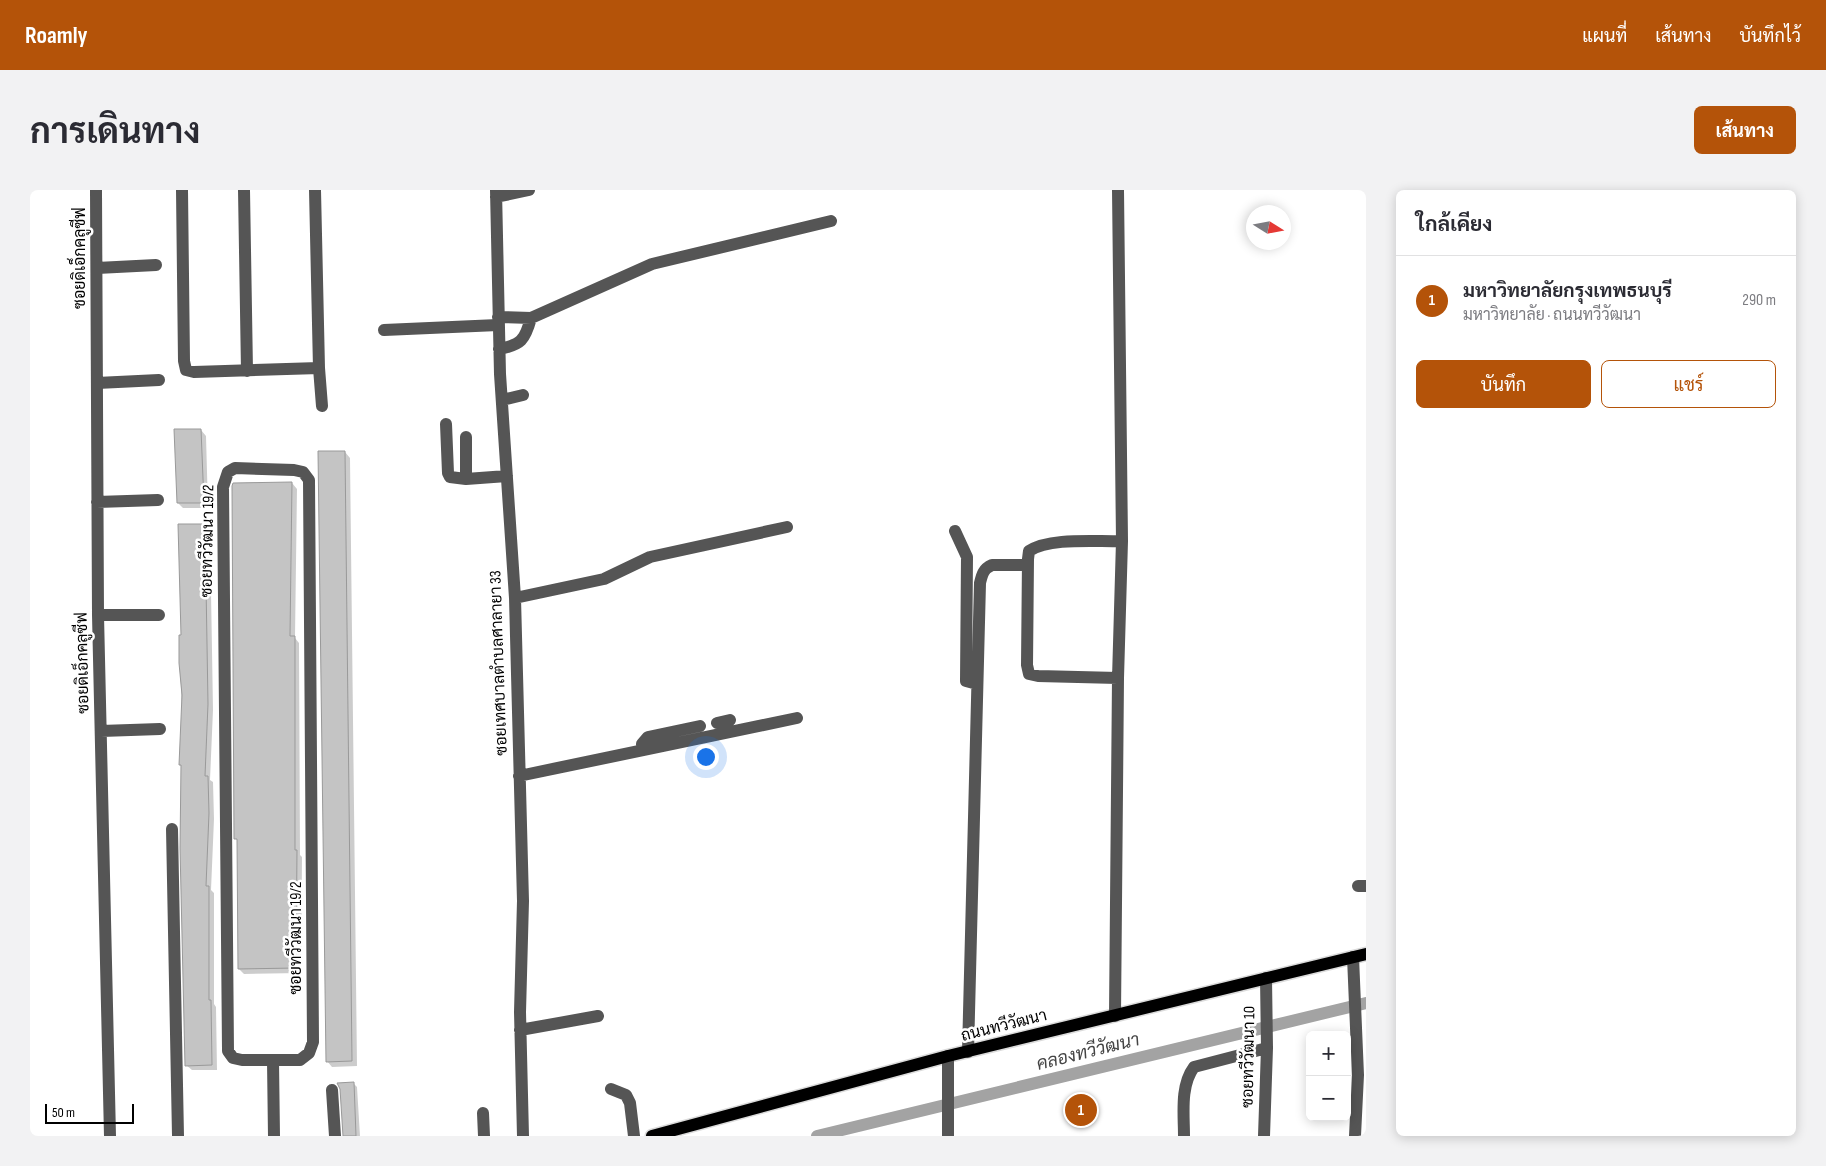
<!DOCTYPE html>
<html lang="th">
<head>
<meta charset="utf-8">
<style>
	:root { --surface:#fff; --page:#f2f2f3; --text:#2b2b33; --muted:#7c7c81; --line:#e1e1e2; --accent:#b45309 }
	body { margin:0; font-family:"Sofia Sans Condensed",Sarabun,sans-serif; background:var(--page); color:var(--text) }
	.controls { position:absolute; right:15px; bottom:15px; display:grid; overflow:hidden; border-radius:8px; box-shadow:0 2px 12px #0003 }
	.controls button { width:45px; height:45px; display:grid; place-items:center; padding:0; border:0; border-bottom:1px solid var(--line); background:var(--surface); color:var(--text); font:25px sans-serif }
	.compass { position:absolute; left:1216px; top:15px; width:45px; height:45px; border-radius:50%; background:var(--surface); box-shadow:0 2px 12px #0003; rotate:101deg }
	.scale { position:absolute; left:15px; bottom:12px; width:89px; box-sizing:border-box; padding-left:5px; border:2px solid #000; border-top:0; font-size:14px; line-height:18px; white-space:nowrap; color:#000; -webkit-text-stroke:4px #fff; paint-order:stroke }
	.you { position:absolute; left:675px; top:566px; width:18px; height:18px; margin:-12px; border:4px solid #fff; border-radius:50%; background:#1a73e8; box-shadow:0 0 0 8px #1a73e833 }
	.badge { display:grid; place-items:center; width:32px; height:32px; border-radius:50%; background:var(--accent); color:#fff; font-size:16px; font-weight:700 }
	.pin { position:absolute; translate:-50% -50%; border:2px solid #fff; box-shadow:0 1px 5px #0006 }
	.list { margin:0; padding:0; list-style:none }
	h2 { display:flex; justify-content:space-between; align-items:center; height:65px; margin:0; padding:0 20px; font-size:21px }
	h2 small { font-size:16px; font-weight:400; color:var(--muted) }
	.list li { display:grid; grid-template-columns:32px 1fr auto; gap:15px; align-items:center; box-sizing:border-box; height:90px; padding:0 20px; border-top:1px solid var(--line) }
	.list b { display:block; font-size:19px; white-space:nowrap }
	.list p { margin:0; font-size:16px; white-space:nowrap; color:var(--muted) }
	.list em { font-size:16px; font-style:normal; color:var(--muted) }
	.actions { display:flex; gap:10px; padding:15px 20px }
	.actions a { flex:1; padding:11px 0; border:1px solid var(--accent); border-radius:8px; text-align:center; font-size:18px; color:var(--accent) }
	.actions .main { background:var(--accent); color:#fff }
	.map { position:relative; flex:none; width:1336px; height:946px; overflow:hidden; border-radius:8px }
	header { display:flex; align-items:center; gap:30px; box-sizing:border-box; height:70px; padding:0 25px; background:var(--accent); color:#fff }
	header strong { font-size:24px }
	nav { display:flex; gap:28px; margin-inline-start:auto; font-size:18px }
	.intro { display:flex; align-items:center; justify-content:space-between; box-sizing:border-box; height:120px; padding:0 30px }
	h1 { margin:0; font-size:35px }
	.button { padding:12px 22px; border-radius:8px; background:var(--accent); color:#fff; font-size:18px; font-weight:700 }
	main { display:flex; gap:30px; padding:0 30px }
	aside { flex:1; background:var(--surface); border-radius:8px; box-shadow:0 2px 12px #0003 }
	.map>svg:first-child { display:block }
	.shadow { fill:#0003 }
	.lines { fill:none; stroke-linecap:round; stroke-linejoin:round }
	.canal { stroke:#a3a3a3; stroke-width:12 }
	.building { fill:#c4c4c4; stroke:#999 }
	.major-casing { stroke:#dbdbdb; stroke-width:15 }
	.minor { stroke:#555; stroke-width:12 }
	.major { stroke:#000; stroke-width:12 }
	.labels { text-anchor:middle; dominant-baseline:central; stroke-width:5; stroke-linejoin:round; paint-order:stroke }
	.street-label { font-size:16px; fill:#000; stroke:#fff }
	.water-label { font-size:18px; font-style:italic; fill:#444; stroke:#fff }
</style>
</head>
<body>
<header>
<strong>Roamly</strong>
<nav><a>แผนที่</a><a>เส้นทาง</a><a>บันทึกไว้</a></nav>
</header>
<div class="intro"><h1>การเดินทาง</h1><a class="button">เส้นทาง</a></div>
<main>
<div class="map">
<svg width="1336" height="946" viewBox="0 0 1336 946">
	<rect width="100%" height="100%" fill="#fff"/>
	<!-- shadow -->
	<path class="shadow" d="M171,240l5,6 2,72h-25l-5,-5z
		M315,262l5,6 7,608 -25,1 -5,-6z
		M262,293l5,6 -2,149 4,5 1,212 2,2 -1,116 -57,1 -5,-5 -1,-128 -2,-2z
		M175,335l5,6 3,179 -3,70 3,2 1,37 -3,71 3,3v111l2,3 1,63h-25l-6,-5 -4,-298 -2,-2v-27h3l-3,-75 2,-27z
		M323,893l4,4 3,49h-16z"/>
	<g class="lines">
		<!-- canal -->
		<path class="canal" d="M787,946l549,-133"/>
	</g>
	<!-- building -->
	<path class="building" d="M144,239h27l3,74h-27z
		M288,261h27l7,610 -26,1z
		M262,292l-2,154h5v214h2l-1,118 -58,1 -1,-130h-3l-2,-353 1,-3z
		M148,334h27l3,180 -3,72h3l1,37 -3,73h3v114h2l1,65 -27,1 -5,-218 1,-83h-2l3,-70 -3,-32v-28h2z
		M324,892l2,54h-13l-3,-47 -3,-6z"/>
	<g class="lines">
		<defs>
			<path id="major" d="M622,946l296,-80 418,-102"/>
		</defs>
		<!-- major casing -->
		<use href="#major" class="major-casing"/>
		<!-- minor -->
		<path class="minor" d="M66,0l2,425 12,521
			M152,0l2,171 2,9 8,2 125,-4
			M214,0l3,181
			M285,0l4,178 3,38
			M466,0l4,184 15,224 8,303 -3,111 3,124
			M466,7l33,-7
			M67,78l59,-3
			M468,127l33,1 121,-54 179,-43
			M354,140l114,-5
			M469,159c22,-4 26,-9 32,-31
			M67,193l62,-3
			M472,210l21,-5
			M416,234l2,49 2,4 16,2 41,-3
			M205,278l59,2 9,2 6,8 4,562 -4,11 -9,7h-58l-9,-2 -5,-7 -5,-564 5,-15z
			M436,289v-42
			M67,312l61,-2
			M925,341l12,26 -1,124 11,3
			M485,408l89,-19 46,-22 137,-30
			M68,425h61
			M1088,488l-80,-2 -9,-2 -2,-9 1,-106 1,-8c21,-14 68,-9 93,-10
			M687,533l13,-3
			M71,541l59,-2
			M613,560l-1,-6 6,-7 52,-11
			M489,586l278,-58
			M142,639l6,307
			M1328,696h8
			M1323,767l5,118 -3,61
			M1085,826l3,-338 4,-137 -4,-351
			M490,840l78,-14
			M938,862l12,-469c2,-8 3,-14 12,-18h36
			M918,866v80
			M243,871l1,75
			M581,899l15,6 4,8 4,33
			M302,900l3,46
			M453,923l1,23
			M1154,946c0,-22 -4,-50 10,-69l73,-19
			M1234,946l3,-88 -1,-70"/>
		<!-- major -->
		<use href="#major" class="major"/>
	</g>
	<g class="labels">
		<!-- street labels -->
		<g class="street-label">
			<text transform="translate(50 68) rotate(-90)">ซอยดิเอ็กคลูซีฟ</text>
			<text transform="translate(178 351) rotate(-89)">ซอยทวีวัฒนา 19/2</text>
			<text transform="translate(53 473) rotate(-91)">ซอยดิเอ็กคลูซีฟ</text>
			<text transform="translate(469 473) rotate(-92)">ซอยเทศบาลตำบลศาลายา 33</text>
			<text transform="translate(266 748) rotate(-90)">ซอยทวีวัฒนา 19/2</text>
			<text transform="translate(974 836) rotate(-14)">ถนนทวีวัฒนา</text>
			<text transform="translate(1219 867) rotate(-89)">ซอยทวีวัฒนา 10</text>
		</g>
		<!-- water labels -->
		<g class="water-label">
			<text transform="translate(1058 862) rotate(-14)">คลองทวีวัฒนา</text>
		</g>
	</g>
</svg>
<div class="controls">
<button>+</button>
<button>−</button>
</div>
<svg class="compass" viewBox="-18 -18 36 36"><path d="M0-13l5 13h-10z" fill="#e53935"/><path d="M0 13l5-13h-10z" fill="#7c7c81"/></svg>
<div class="scale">50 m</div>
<div class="you"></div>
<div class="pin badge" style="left:1051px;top:920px">1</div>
</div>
<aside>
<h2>ใกล้เคียง<small></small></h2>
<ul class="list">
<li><span class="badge">1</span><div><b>มหาวิทยาลัยกรุงเทพธนบุรี</b><p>มหาวิทยาลัย · ถนนทวีวัฒนา</p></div><em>290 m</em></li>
</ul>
<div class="actions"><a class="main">บันทึก</a><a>แชร์</a></div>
</aside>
</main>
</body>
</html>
